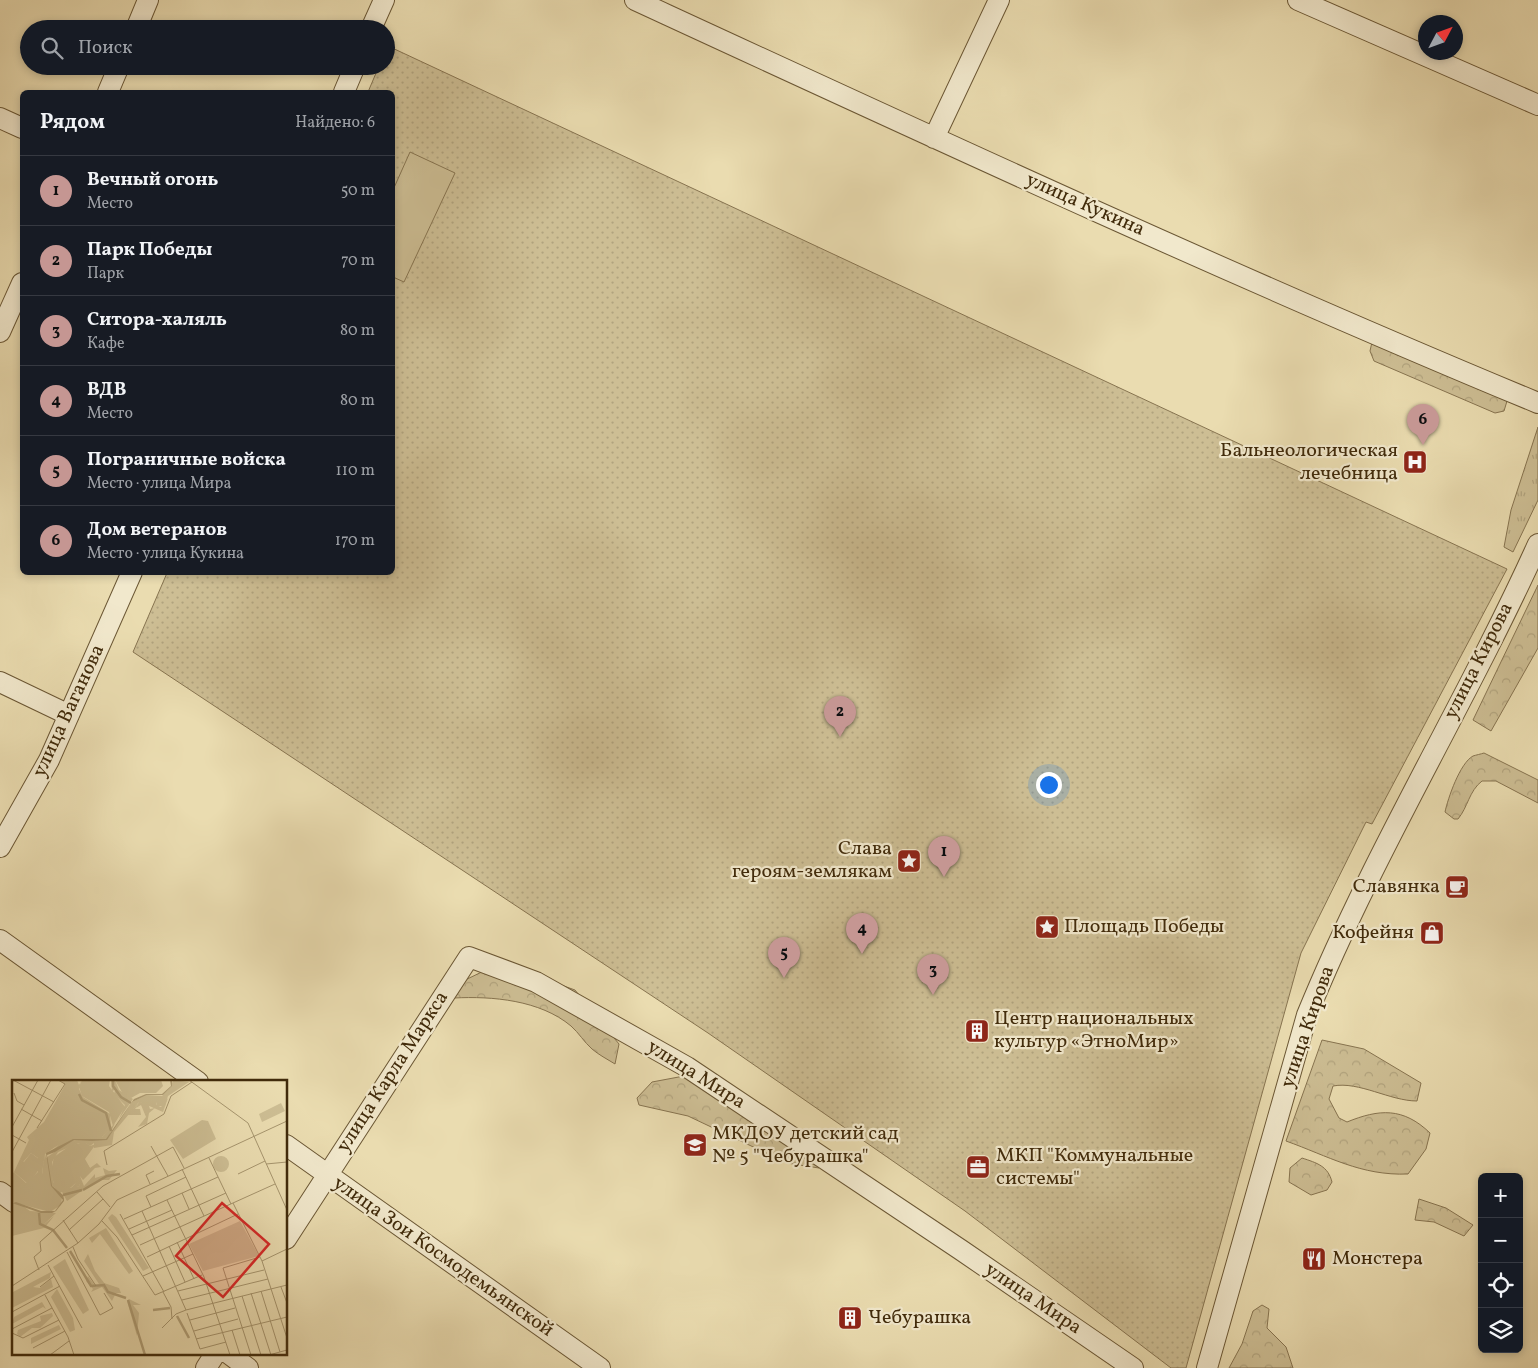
<!DOCTYPE html>
<html lang="ru">
<head>
<meta charset="utf-8">
<style>
	:root { --surface:#171b24; --page:#242831; --text:#f1f3f6; --muted:#9ea1a6; --line:#363941; --accent:#c59692 }
	body { margin:0; font-family:Vollkorn,serif; background:var(--page); color:var(--text) }
	.controls { position:absolute; right:15px; bottom:15px; display:grid; overflow:hidden; border-radius:8px; box-shadow:0 2px 8px #0003 }
	.controls button { width:45px; height:45px; display:grid; place-items:center; padding:0; border:0; border-bottom:1px solid var(--line); background:var(--surface); color:var(--text); font:25px sans-serif }
	.compass { position:absolute; left:1418px; top:15px; width:45px; height:45px; border-radius:50%; background:var(--surface); box-shadow:0 2px 8px #0003; rotate:49deg }
	.you { position:absolute; left:1048px; top:784px; width:18px; height:18px; margin:-12px; border:4px solid #fff; border-radius:50%; background:#1a73e8; box-shadow:0 0 0 8px #1a73e833 }
	.badge { display:grid; place-items:center; width:32px; height:32px; border-radius:50%; background:var(--accent); color:#111; font-size:16px; font-weight:700 }
	.pin { position:absolute; translate:-50% -41px; filter:drop-shadow(0 1px 2px #0008) }
	.pin::after { content:''; position:absolute; top:26px; width:18px; height:15px; background:inherit; clip-path:polygon(0 0,100% 0,50% 100%) }
	.list { margin:0; padding:0; list-style:none }
	h2 { display:flex; justify-content:space-between; align-items:center; height:65px; margin:0; padding:0 20px; font-size:21px }
	h2 small { font-size:16px; font-weight:400; color:var(--muted) }
	.list li { display:grid; grid-template-columns:32px 1fr auto; gap:15px; align-items:center; box-sizing:border-box; height:70px; padding:0 20px; border-top:1px solid var(--line) }
	.list b { display:block; font-size:19px; white-space:nowrap }
	.list p { margin:0; font-size:16px; white-space:nowrap; color:var(--muted) }
	.list em { font-size:16px; font-style:normal; color:var(--muted) }
	.icon { flex:none; width:28px; height:28px; fill:none; stroke:currentColor; stroke-width:2; stroke-linecap:round; stroke-linejoin:round }
	.map { position:relative; flex:none; width:1538px; height:1368px; overflow:hidden }
	.search { position:absolute; background:var(--surface); box-shadow:0 2px 8px #0003; left:20px; top:20px; width:375px; height:55px; display:flex; align-items:center; gap:12px; box-sizing:border-box; padding:0 18px; border-radius:28px; color:var(--muted); font-size:19px }
	.panel { position:absolute; background:var(--surface); box-shadow:0 2px 8px #0003; left:20px; top:90px; width:375px; height:485px; border-radius:8px }
	.map>svg:first-child { display:block }
	.grass { fill:url(#grass-tufts); stroke:#877450 }
	.forest { fill:url(#forest-crowns); stroke:#877450 }
	.park { fill:url(#park-dots); stroke:#877450 }
	.pitch { fill:#cdbe94; stroke:#877450 }
	.lines { fill:none; stroke-linecap:round; stroke-linejoin:round }
	.minor-casing { stroke:#6b5734; stroke-width:22 }
	.minor { stroke:#f1e8cc; stroke-width:20 }
	.labels { text-anchor:middle; dominant-baseline:central; stroke-width:4.5; stroke-linejoin:round; paint-order:stroke }
	.street-label { font-size:20px; fill:#412b0b; stroke:#f1e8cc }
	.poi-label { font-size:20px; fill:#412b0b; stroke:#f1e8cc; text-anchor:start }
	.inset-river { fill:none; stroke:#b1a078; stroke-width:2.5 }
	.inset-road { fill:none; stroke:#a6956e; stroke-width:1 }
	.view { fill:#d62828; fill-opacity:0.15; stroke:#d62828; stroke-width:2.5 }
	.inset-edge { fill:none; stroke:#412b0b; stroke-width:2.5 }
</style>
</head>
<body>
<div class="map">
<svg width="1538" height="1368" viewBox="0 0 1538 1368">
	<defs>
		<pattern id="grass-tufts" width="24" height="20" patternUnits="userSpaceOnUse" patternTransform="scale(1.25)"><rect width="24" height="20" fill="#cdbe94"/><path d="M3 7l-1-3M5 7V3M7 7l1-3M15 17l-1-3M17 17v-4M19 17l1-3" fill="none" stroke="#b1a37e"/></pattern>
		<pattern id="forest-crowns" width="20" height="18" patternUnits="userSpaceOnUse" patternTransform="scale(1.25)"><rect width="20" height="18" fill="#cdbe94"/><path d="M2 6a3 3 0 1 1 6 0M12 15a3 3 0 1 1 6 0" fill="none" stroke="#b1a37e"/></pattern>
		<pattern id="park-dots" width="8" height="8" patternUnits="userSpaceOnUse" patternTransform="scale(1.25)"><rect width="8" height="8" fill="#cdbe94"/><path d="M2 2h.1M6 6h.1" fill="none" stroke="#b1a37e" stroke-width="1.8" stroke-linecap="round"/></pattern>
	</defs>
	<rect width="100%" height="100%" fill="#eadcb0"/>
	<filter id="stains"><feTurbulence type="fractalNoise" baseFrequency=".004" numOctaves="4"/><feColorMatrix values="0 0 0 0 .2 0 0 0 0 .09 0 0 0 0 .02 0 0 0 .5 -.17"/></filter>
	<radialGradient id="worn" r=".72"><stop offset=".6" stop-color="#630" stop-opacity="0"/><stop offset="1" stop-color="#630" stop-opacity=".3"/></radialGradient>
	<!-- grass -->
	<path class="grass" d="M1538,427v73l-25,52 -9,-5 7,-37z"/>
	<!-- forest -->
	<path class="forest" d="M1372,342l129,51 6,8 -3,10 -9,2 -121,-52 -4,-10z
		M1538,585v63l-47,83 -18,-11z
		M1484,753l54,27v23l-42,-22h-14c-13,10 -14,26 -24,38h-4l-9,-7c3,-14 15,-49 28,-56 3,-1 8,-2 11,-3z
		M490,968l46,8 39,14 44,54 -4,20c-8,-5 -16,-9 -23,-15 -8,-7 -13,-16 -21,-23 -31,-26 -79,-30 -117,-28l7,-16z
		M1322,1040l42,9 57,34 -4,18c-27,0 -58,-20 -84,-15l-4,13 10,19 8,4c32,-13 56,-15 83,11l-4,16 -18,25c-47,2 -80,-18 -122,-33z
		M684,1076l134,72 1,20 -32,-5 -99,-47 -49,-11 -2,-7 15,-16z
		M1302,1158c15,5 26,8 30,24l-5,8 -16,5 -22,-13 1,-14z
		M1419,1199l27,9 27,17 -9,11 -30,-14 -19,-2z
		M1262,1305l7,4 -2,19 19,19 7,21h-64l13,-24 11,-33z"/>
	<!-- park -->
	<path class="park" d="M388,46l1119,523 -135,255 -6,-2 -65,131 -115,415h-15l-206,-157 -257,-178 -575,-381 34,-79 225,-1v-480h-24l11,-26h7z"/>
	<!-- pitch -->
	<path class="pitch" d="M410,152l45,21 -51,109 -11,-5v-87z"/>
	<g class="lines">
		<defs>
			<path id="minor" d="M635,0c299,138 599,277 903,403
				M1298,0l240,105
				M136,29l12,-29
				M371,29l13,-29
				M108,92l11,-26
				M344,92l11,-26
				M0,118l22,10
				M934,138l65,-138
				M0,332l22,-49
				M0,682l69,33
				M0,847l49,-87 83,-188
				M0,940l198,142
				M286,1145l314,223
				M0,1192l14,10
				M286,1239l183,-282 67,25 151,85 274,183 172,118
				M229,1354l19,14
				M206,1368l9,-14
				M1207,1368l100,-353c66,-162 159,-312 231,-471"/>
		</defs>
		<!-- minor casing -->
		<use href="#minor" class="minor-casing"/>
		<!-- minor -->
		<use href="#minor" class="minor"/>
	</g>
	<!-- icons -->
	<defs>
		<symbol id="hospital-square" viewBox="-11 -11 22 22"><rect x="-9" y="-9" width="18" height="18" rx="4" fill="#8f2418" stroke="#f1e8cc"/><path d="M-5-5h3v3.5h4V-5h3V5h-3V1.5h-4V5h-3Z" fill="#fff"/></symbol>
		<symbol id="sight-square" viewBox="-11 -11 22 22"><rect x="-9" y="-9" width="18" height="18" rx="4" fill="#8f2418" stroke="#f1e8cc"/><path d="M0-6L1.8-2.2L6-1.7L2.9 1.2L3.7 5.4L0 3.3L-3.7 5.4L-2.9 1.2L-6-1.7L-1.8-2.2Z" fill="#fff"/></symbol>
		<symbol id="cafe-square" viewBox="-11 -11 22 22"><rect x="-9" y="-9" width="18" height="18" rx="4" fill="#8f2418" stroke="#f1e8cc"/><path d="M-5.5-4.5H6V0H3Q3 3.5 0 3.5H-2.5Q-5.5 3.5-5.5 0ZM3-3.2v2h1.7v-2ZM-6 4.5H4V6H-6Z" fill="#fff"/></symbol>
		<symbol id="shop-square" viewBox="-11 -11 22 22"><rect x="-9" y="-9" width="18" height="18" rx="4" fill="#8f2418" stroke="#f1e8cc"/><path d="M-5-2.5h2.3a2.7 3.5 0 0 1 5.4 0H5L5.5 6h-11ZM-1.5-2.5h3a1.5 2.3 0 0 0-3 0Z" fill="#fff"/></symbol>
		<symbol id="building-square" viewBox="-11 -11 22 22"><rect x="-9" y="-9" width="18" height="18" rx="4" fill="#8f2418" stroke="#f1e8cc"/><path d="M-4-6H4V6H1V3H-1V6H-4ZM-2.5-4.3h1.7v1.8h-1.7ZM.8-4.3h1.7v1.8H.8ZM-2.5-1h1.7V.8h-1.7ZM.8-1h1.7V.8H.8Z" fill="#fff"/></symbol>
		<symbol id="school-square" viewBox="-11 -11 22 22"><rect x="-9" y="-9" width="18" height="18" rx="4" fill="#8f2418" stroke="#f1e8cc"/><path d="M0-5L7-2L0 1L-7-2ZM-4 1L0 2.5L4 1V4Q0 6-4 4Z" fill="#fff"/></symbol>
		<symbol id="office-square" viewBox="-11 -11 22 22"><rect x="-9" y="-9" width="18" height="18" rx="4" fill="#8f2418" stroke="#f1e8cc"/><path d="M-6-3h4V-5.5h4V-3h4V5H-6ZM-1-4.5V-3h2v-1.5ZM-6 0V1H6V0Z" fill="#fff"/></symbol>
		<symbol id="restaurant-square" viewBox="-11 -11 22 22"><rect x="-9" y="-9" width="18" height="18" rx="4" fill="#8f2418" stroke="#f1e8cc"/><path d="M-5-6h1v4h1v-4h1v4h1v-4h1v5L-1.5 .5V6h-2V.5L-5-1ZM5-6V6H3V1.5H1.5Q1.5-4 5-6Z" fill="#fff"/></symbol>
	</defs>
	<g fill-rule="evenodd">
		<use href="#hospital-square" x="1401" y="448" width="28" height="28"/>
		<use href="#sight-square" x="895" y="847" width="28" height="28"/>
		<use href="#cafe-square" x="1443" y="873" width="28" height="28"/>
		<use href="#sight-square" x="1033" y="913" width="28" height="28"/>
		<use href="#shop-square" x="1418" y="919" width="28" height="28"/>
		<use href="#building-square" x="963" y="1017" width="28" height="28"/>
		<use href="#school-square" x="681" y="1131" width="28" height="28"/>
		<use href="#office-square" x="964" y="1153" width="28" height="28"/>
		<use href="#restaurant-square" x="1300" y="1245" width="28" height="28"/>
		<use href="#building-square" x="836" y="1304" width="28" height="28"/>
	</g>
	<g class="labels">
		<!-- street labels -->
		<g class="street-label">
			<text transform="translate(1085 205) rotate(24)">улица Кукина</text>
			<text transform="translate(1479 661) rotate(-63)">улица Кирова</text>
			<text transform="translate(69 711) rotate(-65)">улица Ваганова</text>
			<text transform="translate(1308 1027) rotate(-71)">улица Кирова</text>
			<text transform="translate(393 1072) rotate(-57)">улица Карла Маркса</text>
			<text transform="translate(696 1075) rotate(32)">улица Мира</text>
			<text transform="translate(443 1257) rotate(35)">улица Зои Космодемьянской</text>
			<text transform="translate(1033 1299) rotate(34)">улица Мира</text>
		</g>
		<!-- poi labels -->
		<g class="poi-label">
			<text x="1398" y="451" text-anchor="end">Бальнеологическая<tspan x="1398" dy="23">лечебница</tspan></text>
			<text x="892" y="849" text-anchor="end">Слава<tspan x="892" dy="23">героям-землякам</tspan></text>
			<text x="1440" y="887" text-anchor="end">Славянка</text>
			<text x="1064" y="927">Площадь Победы</text>
			<text x="1414" y="933" text-anchor="end">Кофейня</text>
			<text x="994" y="1019">Центр национальных<tspan x="994" dy="23">культур «ЭтноМир»</tspan></text>
			<text x="712" y="1134">МКДОУ детский сад<tspan x="712" dy="23">№ 5 "Чебурашка"</tspan></text>
			<text x="996" y="1156">МКП "Коммунальные<tspan x="996" dy="23">системы"</tspan></text>
			<text x="1332" y="1259">Монстера</text>
			<text x="868" y="1318">Чебурашка</text>
		</g>
	</g>
	<!-- overview -->
	<g transform="translate(12 1080)">
		<rect width="275" height="275" fill="#eadcb0"/>
		<path d="M47,0h18l2,5 2,-4 -2,8 4,8 27,17 1,14 -9,9h-43l-1,8 -13,9 -3,19 20,24 -1,8 -11,7 -30,-8 10,7 26,2 -14,13 12,-10 -8,10 5,3 -7,-1 -32,8v-33l8,1 -8,-2v-27l2,-3 12,11 12,-11v-14l-7,-5 -8,9 -3,-3 9,-19 -2,-3 17,-15 21,-37zM156,18l-5,14 -23,-10 -5,7h5l1,6h-15l14,-13h17l-1,3 5,2zM269,23l4,8 -23,11 -3,-8zM73,62l5,4 6,-2 -11,15 5,9 -13,8 3,10 -10,3 6,-6 -16,10 -5,-3 -4,-19 3,-14 17,-12z" fill="#cdbe94"/>
		<path d="M99,0h4l4,10 14,9 -14,20 6,-14 -11,-11 1,-4 -3,1zM161,0l16,2 -21,14 -3,10h-9l1,-4h-17l8,1 2,6 5,-1 -6,5 -2,11 -9,3 8,-10 -5,-12 -5,3 3,-6 -25,30 -2,13 -18,3v-5l-4,3 -4,-3h-7l-21,9 -6,10 1,20 3,3 -3,5 -11,-14 1,-10 2,-12 1,4 17,-12 -12,6 7,-7 -1,-8h45l13,-14 -7,15 24,-36 15,-7 15,1 9,-9zM72,79l6,9 7,-5 4,4 -6,1 -12,12 -3,-4 4,10 11,-12v4l10,-3 -2,-7 6,3 8,-1 -8,10h-11l-31,21 -6,-11 15,-7 -6,5 10,-2 -4,-10 4,-6 -5,-2zM76,196l8,11 8,-4 15,5 2,5h-5l-4,8 -10,-14 -11,5 2,-3 -7,-8zM117,219l12,6h-8l6,8 -2,23 -10,-35z" fill="#cdbe94"/>
		<path d="M201 84a8 8 0 1 1 16 0a8 8 0 1 1-16 0ZM228,141l19,35 -56,15 -14,-27z" fill="#cdbe94"/>
		<path d="M70,0h28l-1,6 16,21 -12,19 -4,-14 -27,-16 -3,-9zM103,0h46l2,6 -7,7h-16l-9,5 -8,-4zM36,46l4,3 -5,7 -9,5h-7l8,-13 6,1zM38,57l8,8 -17,9 -3,-9zM19,73l13,10 -16,21 -14,-12 6,-13 4,3zM100,134l4,3 33,51 -6,3 -35,-53zM94,148l27,43 -4,3 -29,-40 -8,9 -3,-5zM76,174l7,17 10,13h-6l-15,-23zM53,179l24,51 -6,4 -30,-47zM39,192l-1,6 -17,9 7,1 11,-9 2,8 -41,21 1,-16zM45,209l16,29 2,12 -5,2 -19,-35zM30,222l4,7 -3,-2 -31,17 2,-7zM40,233l1,3 -13,12h-8l-12,9 -3,-3 1,-4 23,-9 -1,-5zM47,245l2,4 -30,15v-6z" fill="#cdbe94"/>
		<path d="M190,40l6,1 8,18 -33,20 -13,-19z" fill="#cdbe94"/>
		<path d="M158,0l2,1v5l-9,9h-16l-15,7 -25,38 -15,1 -18,-1 -19,12 -8,3 5,31 11,9 1,4v2l-8,10 -4,2h-11l-29,-10 4,-1 25,9h14l8,-11 -12,-14 -5,-33 27,-14h33l28,-40 12,-5h16l9,-8z" fill="#b1a078"/>
		<path class="inset-river" d="M101,0v6l8,11 10,6M67,14l3,6 24,13 5,18M71,110l24,-14 13,-2M51,115l19,-5M27,133l1,11 13,6 14,18M58,171l21,35 13,-1 4,7 18,6M116,220l17,55M141,230l17,-2M165,236l12,22"/>
		<path class="inset-road" d="M1,0l41,22M177,0l59,43 39,87M2,13l3,8 7,4M9,29l21,12M0,47l26,-47M25,48l28,-44 -7,-4M0,55l14,8M139,66l17,30M0,72l39,-72M197,78l22,46M254,84l21,-2M95,85l-3,-14 60,-37 7,-18 21,-14M170,89l22,47M226,94l27,-13M138,104l-4,-9 8,-4M85,112l13,15M170,113l7,16M155,120l37,77 26,78M221,123l29,58 25,77M139,127l-5,-11 40,-19M130,131l44,99M108,134l44,78M112,139l94,-42M51,140l15,23M90,141l15,16 38,58 47,-20M117,149l43,-19M57,150l34,-31M120,155l94,-42M165,162l17,37M128,165l135,-61M157,166l16,36M61,167l5,12 18,27M55,172l33,63 13,-7 -9,-15M135,177l91,-43M250,181l25,-12M36,185l34,63M27,190l-5,-13 7,-6 -1,-9 63,-56 70,-39 11,21M131,196l50,-22M0,206l66,-43 21,-19 18,-24 170,-79M28,207l14,-11M269,207l6,16M166,211l86,-21M249,211l19,61M151,212l8,15 1,12M239,213l20,62M33,215l23,42 6,18M230,216l19,59M170,220l86,-21M0,232l48,-26M175,233l13,36 26,-7M178,240l45,-12M150,248l14,-14 10,-4 101,-25M0,249l40,-21M220,250l8,25M182,251l44,-12M0,253l11,5 36,-18M184,259l91,-22M21,268l32,-17M38,275l19,-14M239,275l-28,-87 37,-11M257,275l18,-5"/>
		<path class="view" d="M210,123l47,41 -46,53 -47,-41z"/>
		<rect width="275" height="275" class="inset-edge"/>
	</g>
	<rect width="100%" height="100%" filter="url(#stains)"/>
	<rect width="100%" height="100%" fill="url(#worn)"/>
</svg>
<div class="controls">
<button>+</button>
<button>−</button>
<button><svg class="icon" aria-label="locate" viewBox="0 0 24 24"><circle cx="12" cy="12" r="6"/><path d="M12 2v4M12 18v4M2 12h4M18 12h4"/></svg></button>
<button><svg class="icon" aria-label="layers" viewBox="0 0 24 24"><path d="M12 4l9 5-9 5-9-5zM3 14l9 5 9-5"/></svg></button>
</div>
<svg class="compass" viewBox="-18 -18 36 36"><path d="M0-13l5 13h-10z" fill="#e53935"/><path d="M0 13l5-13h-10z" fill="#9ea1a6"/></svg>
<div class="you"></div>
<div class="pin badge" style="left:944px;top:877px">1</div>
<div class="pin badge" style="left:840px;top:737px">2</div>
<div class="pin badge" style="left:933px;top:995px">3</div>
<div class="pin badge" style="left:862px;top:954px">4</div>
<div class="pin badge" style="left:784px;top:978px">5</div>
<div class="pin badge" style="left:1423px;top:445px">6</div>
<div class="search"><svg class="icon" aria-label="search" viewBox="0 0 24 24"><circle cx="10" cy="10" r="6"/><path d="M15 15l6 6"/></svg>Поиск</div>
<section class="panel">
<h2>Рядом<small>Найдено: 6</small></h2>
<ul class="list">
<li><span class="badge">1</span><div><b>Вечный огонь</b><p>Место</p></div><em>50 m</em></li>
<li><span class="badge">2</span><div><b>Парк Победы</b><p>Парк</p></div><em>70 m</em></li>
<li><span class="badge">3</span><div><b>Ситора-халяль</b><p>Кафе</p></div><em>80 m</em></li>
<li><span class="badge">4</span><div><b>ВДВ</b><p>Место</p></div><em>80 m</em></li>
<li><span class="badge">5</span><div><b>Пограничные войска</b><p>Место · улица Мира</p></div><em>110 m</em></li>
<li><span class="badge">6</span><div><b>Дом ветеранов</b><p>Место · улица Кукина</p></div><em>170 m</em></li>
</ul>
</section>
</div>
</body>
</html>
